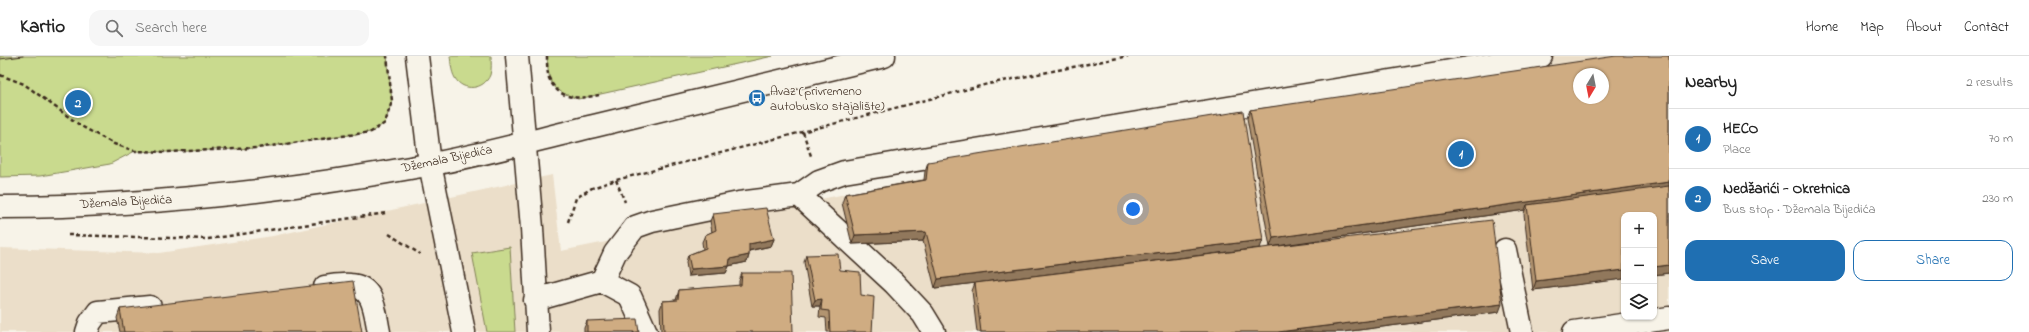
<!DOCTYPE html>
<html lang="en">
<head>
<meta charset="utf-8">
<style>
	:root { --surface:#fff; --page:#f6f6f6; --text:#222; --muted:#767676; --line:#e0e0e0; --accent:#1f6fb2 }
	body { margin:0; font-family:"Indie Flower",sans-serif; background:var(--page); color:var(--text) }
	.controls { position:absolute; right:12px; bottom:12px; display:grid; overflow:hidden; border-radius:8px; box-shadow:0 1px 3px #0004 }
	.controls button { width:36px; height:36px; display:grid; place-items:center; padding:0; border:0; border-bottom:1px solid var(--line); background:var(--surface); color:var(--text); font:20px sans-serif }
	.compass { position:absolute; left:1573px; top:12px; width:36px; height:36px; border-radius:50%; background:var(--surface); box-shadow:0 1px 3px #0004; rotate:190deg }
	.you { position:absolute; left:1133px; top:153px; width:14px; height:14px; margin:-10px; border:3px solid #fff; border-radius:50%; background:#1a73e8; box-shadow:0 0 0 6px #1a73e833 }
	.badge { display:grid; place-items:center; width:26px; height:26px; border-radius:50%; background:var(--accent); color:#fff; font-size:13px; font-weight:700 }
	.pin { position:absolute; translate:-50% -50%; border:2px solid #fff; box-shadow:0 1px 4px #0006 }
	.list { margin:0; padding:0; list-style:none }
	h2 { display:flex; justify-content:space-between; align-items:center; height:52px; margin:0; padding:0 16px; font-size:17px }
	h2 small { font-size:13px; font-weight:400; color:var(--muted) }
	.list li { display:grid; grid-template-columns:26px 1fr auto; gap:12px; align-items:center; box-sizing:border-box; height:60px; padding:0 16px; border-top:1px solid var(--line) }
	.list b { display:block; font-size:15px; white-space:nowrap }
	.list p { margin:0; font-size:13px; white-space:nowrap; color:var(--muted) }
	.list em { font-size:13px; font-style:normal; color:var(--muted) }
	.actions { display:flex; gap:8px; padding:12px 16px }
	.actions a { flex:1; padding:9px 0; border:1px solid var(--accent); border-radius:12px; text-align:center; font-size:14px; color:var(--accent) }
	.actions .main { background:var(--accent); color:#fff }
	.icon { flex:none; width:22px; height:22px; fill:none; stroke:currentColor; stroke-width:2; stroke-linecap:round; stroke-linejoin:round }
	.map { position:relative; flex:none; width:1669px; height:276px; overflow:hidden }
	header { display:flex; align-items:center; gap:24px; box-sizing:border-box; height:56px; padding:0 20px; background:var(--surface); border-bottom:1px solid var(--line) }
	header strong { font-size:19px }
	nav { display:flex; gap:22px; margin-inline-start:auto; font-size:14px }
	.search { width:280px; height:36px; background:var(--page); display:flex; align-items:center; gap:10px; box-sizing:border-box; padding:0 14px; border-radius:12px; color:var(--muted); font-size:15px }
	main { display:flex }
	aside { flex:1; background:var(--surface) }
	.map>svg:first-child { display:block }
	.built { fill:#ebdec9; fill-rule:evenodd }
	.green { fill:#c9da8e; stroke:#828256 }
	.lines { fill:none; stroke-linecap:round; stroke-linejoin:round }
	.minor-casing { stroke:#3b2a1e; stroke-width:25 }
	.major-casing { stroke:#3b2a1e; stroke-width:25 }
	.path { stroke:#3b2a1e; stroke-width:2.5; stroke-dasharray:4 3; stroke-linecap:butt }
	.minor { stroke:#f7f3e8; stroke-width:22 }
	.major { stroke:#f7f3e8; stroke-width:22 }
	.tram { stroke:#3b2a1e; stroke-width:1 }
	.wall { fill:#b29470; stroke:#3b2a1e }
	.shaded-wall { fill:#91785b; stroke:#3b2a1e }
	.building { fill:#cfac82; stroke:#3b2a1e; fill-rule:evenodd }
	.labels { text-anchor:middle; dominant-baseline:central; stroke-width:3; stroke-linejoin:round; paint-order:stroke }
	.poi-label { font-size:13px; fill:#3b2a1e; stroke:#f7f3e8; text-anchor:start }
	.street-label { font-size:13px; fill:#3b2a1e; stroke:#f7f3e8 }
</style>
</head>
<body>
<header>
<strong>Kartio</strong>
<div class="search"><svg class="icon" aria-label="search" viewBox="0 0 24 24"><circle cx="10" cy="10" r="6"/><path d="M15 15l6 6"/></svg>Search here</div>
<nav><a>Home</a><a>Map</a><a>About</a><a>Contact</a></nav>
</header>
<main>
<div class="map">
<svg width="1669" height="276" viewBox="0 0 1669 276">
	<rect width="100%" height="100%" fill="#f7f3e8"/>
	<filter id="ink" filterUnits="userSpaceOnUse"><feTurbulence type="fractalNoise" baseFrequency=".025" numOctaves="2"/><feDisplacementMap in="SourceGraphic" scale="8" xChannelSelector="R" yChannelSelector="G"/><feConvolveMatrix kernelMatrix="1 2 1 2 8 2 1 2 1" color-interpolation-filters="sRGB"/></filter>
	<g filter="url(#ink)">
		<!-- built -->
		<path class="built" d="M1535,0h134v276h-1669v-84l159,5 114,-17 279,-61 9,76zM1579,18h24v24h-24zM1624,159h30v102h-30z"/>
		<!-- green -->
		<path class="green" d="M0,0h387l5,45 -7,22 -14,9 -114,16 -90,4 -32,-1 -25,13 -70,12 -40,1z
			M450,0h41c0,6 1,13 -1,19 -6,15 -27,17 -35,3 -4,-7 -4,-15 -5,-22z
			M547,0h226l-195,43c-28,-10 -29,-14 -31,-43z
			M510,191l5,85h-28l-15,-79z"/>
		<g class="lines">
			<defs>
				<path id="minor" d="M417,0l13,108 34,168
					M517,0l15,172 6,104
					M799,139l20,-14 25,-9 697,-116
					M1505,194l17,82
					M602,225l13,-28 20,-26 17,-6 87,-18 60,-8 95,88 29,31 11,18
					M325,231c8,-1 17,-3 25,-2 25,1 25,29 29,47
					M535,244l67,-19 28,15 16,36
					M87,276l3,-9 8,-11 52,-5
					M1574,276l95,-14"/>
				<path id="major" d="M0,151c143,0 286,-16 427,-42 56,-10 112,-26 167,-39 97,-23 194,-46 290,-70"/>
			</defs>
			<!-- minor casing -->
			<use href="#minor" class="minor-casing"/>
			<!-- major casing -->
			<use href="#major" class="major-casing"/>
			<!-- path -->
			<path class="path" d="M547,0c0,7 0,16 2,22 10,23 30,21 50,17
				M0,19l24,9 57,42 33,18 21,7 32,1 90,-4 114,-16 14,-9 7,-22 -5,-45
				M803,76l8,24
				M616,124l9,22
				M568,166l8,-24 16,-10 24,-8 372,-96 140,-28
				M389,178l31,20
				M68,179l140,4 178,-26"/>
			<!-- minor -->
			<use href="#minor" class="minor"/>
			<!-- major -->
			<use href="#major" class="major"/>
			<!-- tram -->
			<path class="tram" d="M0,3l23,-3"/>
		</g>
		<!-- wall -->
		<path class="wall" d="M1669,0v217l-136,17 -9,-76 1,-4 -255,37 -23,-129 3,-8z
			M928,106l332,86 239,64 -156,20h-366l-5,-41 3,-8 -40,5 -12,-47 -71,3 -10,-41 3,-9 79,-14 1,-9z
			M713,158l61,25 -3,7 -22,5v4l-2,7 -18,4 -3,7 -38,3 -2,-14 2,-7 15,-6 -1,-7 3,-7 7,-3 -2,-11z
			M806,199l34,15 21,25 11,37h-45l-1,-14 -7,-1 1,-11h-8l-8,-44z
			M742,217l51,59h-132l-1,-23 3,-8 13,-1 3,-10 60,-4v-5z
			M120,253l242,23h-242l-3,-14z
			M587,265l52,11h-55v-4z"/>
		<!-- shaded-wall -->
		<path class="shaded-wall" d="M1669,126v8l-142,15 -2,5 -255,37 3,-9z
			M926,176l-3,9 -71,3 3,-9z
			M774,183l-3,7 -24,5 2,-7z
			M1263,184l-3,8 -325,40 3,-9z
			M749,199l-2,7 -19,4 2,-7z
			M1669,209v8l-15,2v-8z
			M729,210l-3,7 -38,3 3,-7z
			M1624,214v9l-91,11 3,-9z
			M822,243l-2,7h-8l3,-6z
			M1502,248l-3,8 -156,20h-65z"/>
		<!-- building -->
		<path class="building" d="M1616,0h53v126l-396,56 -23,-128zM1579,18h24v24h-24z
			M1243,55l20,129 -325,39 -12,-47 -71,3 -10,-41 81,-14 2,-18z
			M1669,130v79l-15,2v-52h-30v55l-88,11 -9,-76z
			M766,152l8,31 -25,5v11l-19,4 -1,7 -38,3 -3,-14 18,-7 -1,-13 11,-5 -3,-16z
			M1492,164l10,84 -224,28h-297l-6,-49z
			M838,198l2,16 20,2 1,23 13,2 -2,35h-42l-1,-21 -8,-1 1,-11 -7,1 -9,-45z
			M742,217h49l2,59h-129l-1,-31 15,-1 1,-10 62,-5z
			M353,225l9,51h-238l-4,-23z
			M637,263l2,13h-52v-11z"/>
	</g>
	<!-- icons -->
	<defs>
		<symbol id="bus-disc" viewBox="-11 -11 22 22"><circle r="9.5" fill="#1f6fb2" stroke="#f7f3e8"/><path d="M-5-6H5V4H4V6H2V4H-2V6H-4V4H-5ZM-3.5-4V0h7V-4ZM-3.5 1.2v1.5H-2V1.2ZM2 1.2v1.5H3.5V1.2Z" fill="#fff"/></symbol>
	</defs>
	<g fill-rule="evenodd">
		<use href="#bus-disc" x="747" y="32" width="20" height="20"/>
	</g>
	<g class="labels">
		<!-- poi labels -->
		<g class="poi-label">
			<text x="770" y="35">Avaz (privremeno<tspan x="770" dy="15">autobusko stajalište)</tspan></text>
		</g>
		<!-- street labels -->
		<g class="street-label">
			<text transform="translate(447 103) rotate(-12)">Džemala Bijedića</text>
			<text transform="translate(126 146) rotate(-3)">Džemala Bijedića</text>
		</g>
	</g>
</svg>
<div class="controls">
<button>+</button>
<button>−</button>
<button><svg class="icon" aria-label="layers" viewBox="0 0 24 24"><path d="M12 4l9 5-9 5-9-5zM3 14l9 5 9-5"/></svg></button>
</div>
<svg class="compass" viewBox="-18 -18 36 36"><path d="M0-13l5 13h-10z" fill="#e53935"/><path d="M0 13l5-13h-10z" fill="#767676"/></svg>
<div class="you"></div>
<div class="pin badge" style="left:1461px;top:98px">1</div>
<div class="pin badge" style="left:78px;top:47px">2</div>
</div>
<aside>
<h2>Nearby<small>2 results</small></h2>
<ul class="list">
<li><span class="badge">1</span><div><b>HECO</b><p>Place</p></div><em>70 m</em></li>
<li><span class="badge">2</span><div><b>Nedžarići - Okretnica</b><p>Bus stop · Džemala Bijedića</p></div><em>230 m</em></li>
</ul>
<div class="actions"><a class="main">Save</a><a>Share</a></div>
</aside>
</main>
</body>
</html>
